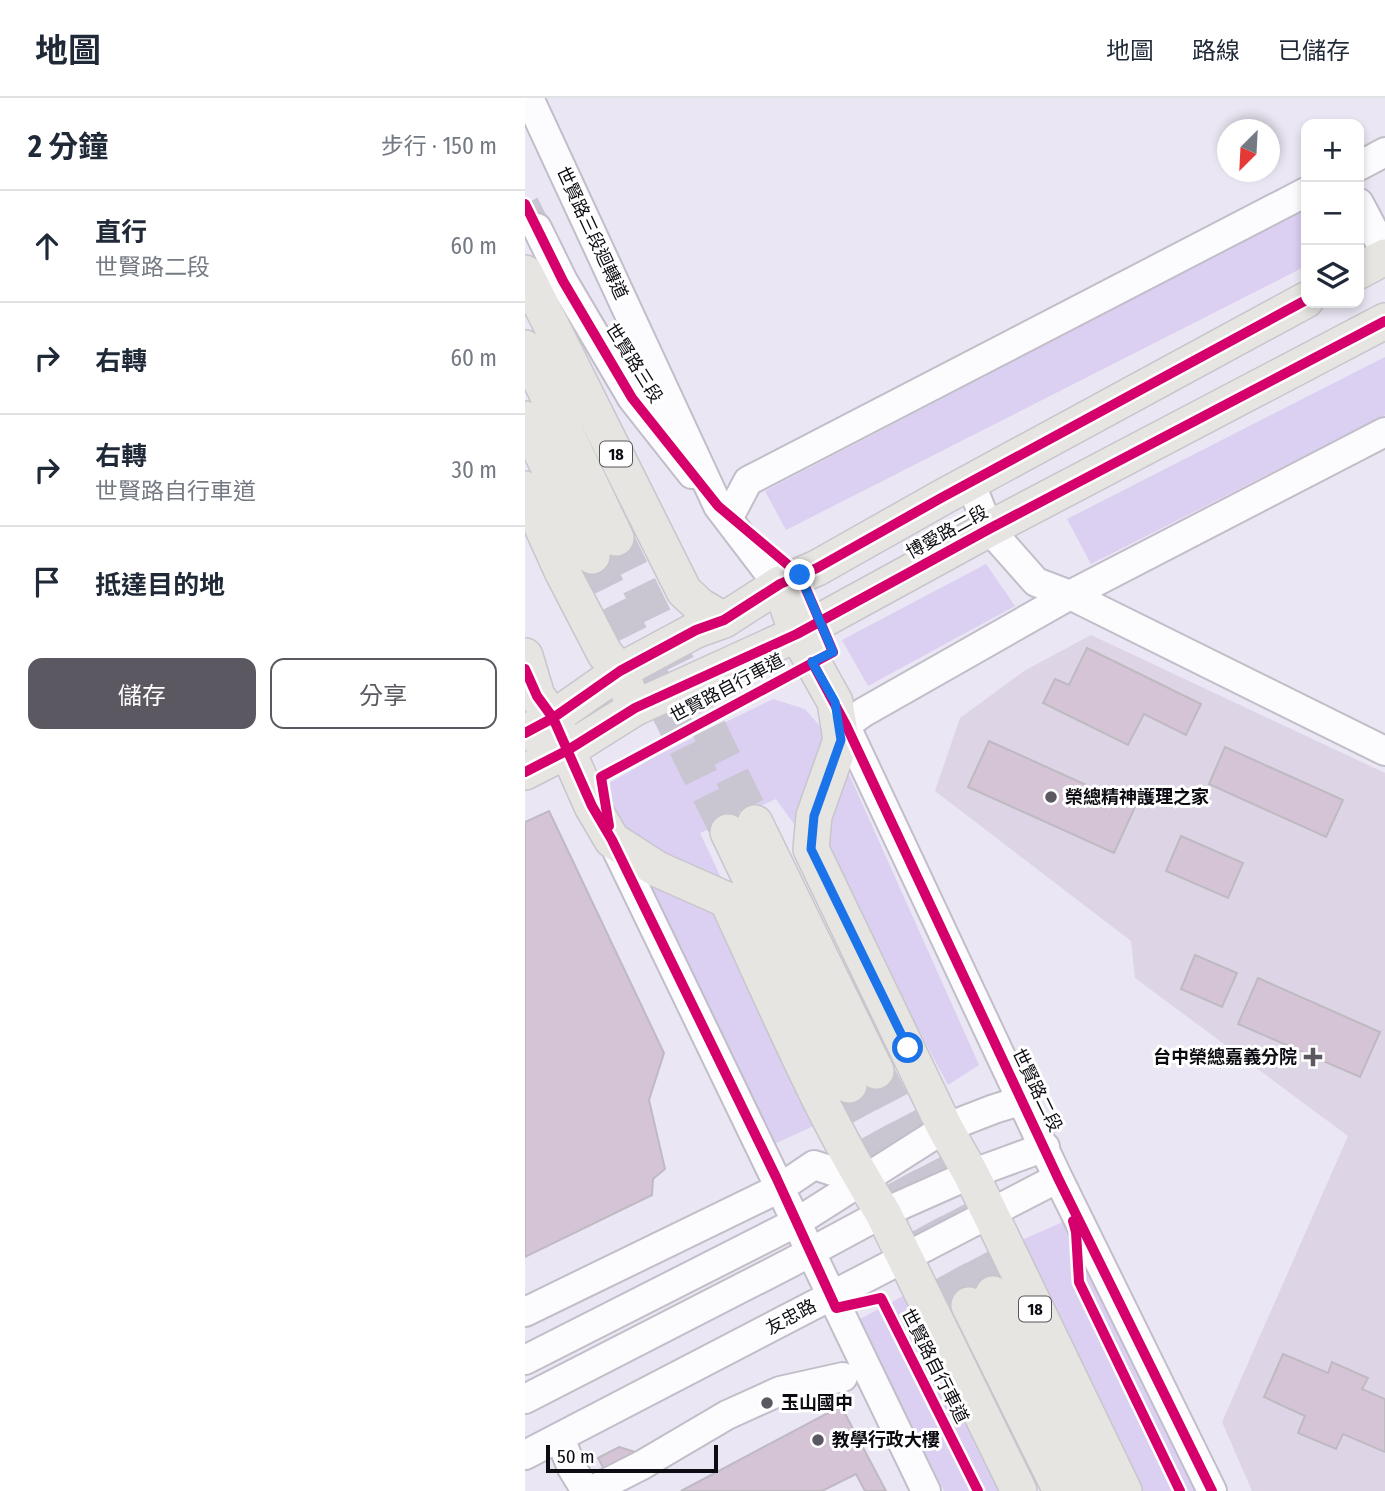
<!DOCTYPE html>
<html lang="zh-TW">
<head>
<meta charset="utf-8">
<style>
	:root { --surface:#fff; --page:#f2f2f3; --text:#1f2937; --muted:#747a83; --line:#e0e1e3; --accent:#5b5861 }
	body { margin:0; font-family:"Fira Sans Condensed","Noto Sans TC",sans-serif; background:var(--page); color:var(--text) }
	.controls { position:absolute; right:21px; top:21px; display:grid; overflow:hidden; border-radius:14px; box-shadow:0 4px 10px #0003 }
	.controls button { width:63px; height:63px; display:grid; place-items:center; padding:0; border:0; border-bottom:2px solid var(--line); background:var(--surface); color:var(--text); font:35px sans-serif }
	.compass { position:absolute; left:692px; top:21px; width:63px; height:63px; border-radius:50%; background:var(--surface); box-shadow:0 4px 10px #0003; rotate:204deg }
	.scale { position:absolute; left:21px; bottom:18px; width:172px; box-sizing:border-box; padding-left:7px; border:4px solid #0e0c13; border-top:0; font-size:19px; line-height:24px; white-space:nowrap; color:#0e0c13; -webkit-text-stroke:5px #fff; paint-order:stroke }
	.stop { position:absolute; width:21px; height:21px; margin:-16px; border:5px solid #1a73e8; border-radius:50%; background:#fff }
	.stop.end { background:#1a73e8; border-color:#fff; box-shadow:0 2px 7px #0008 }
	.list { margin:0; padding:0; list-style:none }
	h2 { display:flex; justify-content:space-between; align-items:center; height:91px; margin:0; padding:0 28px; font-size:30px }
	h2 small { font-size:23px; font-weight:400; color:var(--muted) }
	.list li { display:grid; grid-template-columns:46px 1fr auto; gap:21px; align-items:center; box-sizing:border-box; height:112px; padding:0 28px; border-top:2px solid var(--line) }
	.list b { display:block; font-size:26px; white-space:nowrap }
	.list p { margin:0; font-size:23px; white-space:nowrap; color:var(--muted) }
	.list em { font-size:23px; font-style:normal; color:var(--muted) }
	.actions { display:flex; gap:14px; padding:21px 28px }
	.actions a { flex:1; padding:16px 0; border:2px solid var(--accent); border-radius:14px; text-align:center; font-size:24px; color:var(--accent) }
	.actions .main { background:var(--accent); color:#fff }
	.icon { flex:none; width:38px; height:38px; fill:none; stroke:currentColor; stroke-width:2; stroke-linecap:round; stroke-linejoin:round }
	.map { position:relative; flex:none; width:860px; height:1393px; overflow:hidden }
	header { display:flex; align-items:center; gap:42px; box-sizing:border-box; height:98px; padding:0 35px; background:var(--surface); border-bottom:2px solid var(--line) }
	header strong { font-size:33px }
	nav { display:flex; gap:38px; margin-inline-start:auto; font-size:24px }
	main { display:flex }
	aside { flex:1; background:var(--surface) }
	.map>svg:first-child { display:block }
	.medical { fill:#ddd5e5 }
	.green { fill:#dbcff2 }
	.building { fill:#d5c4d5; stroke:#bfbac2; stroke-width:2 }
	.lines { fill:none; stroke-linecap:round; stroke-linejoin:round }
	.minor-tunnel { stroke:#c9c5d1; stroke-width:28; stroke-dasharray:28 14; stroke-linecap:butt }
	.major-tunnel { stroke:#c9c5d1; stroke-width:35; stroke-dasharray:35 18; stroke-linecap:butt }
	.minor-casing { stroke:#c2bec9; stroke-width:32 }
	.major-casing { stroke:#c8c6cc; stroke-width:38 }
	.minor { stroke:#fcfbfd; stroke-width:28 }
	.major { stroke:#e7e5e1; stroke-width:35 }
	.cycleway-casing { stroke:#fff; stroke-width:15 }
	.cycleway { stroke:#d6006c; stroke-width:10 }
	.route { stroke:#1a73e8; stroke-width:9 }
	.poi-dot { fill:#5b5861; stroke:#fff; stroke-width:2.5 }
	.labels { text-anchor:middle; dominant-baseline:central; stroke-width:6; stroke-linejoin:round; paint-order:stroke }
	.shield { fill:#fff; stroke:#56555a; stroke-width:2 }
	.shield-label { font-size:16px; font-weight:bold; fill:#0e0c13 }
	.street-label { font-size:18px; fill:#0e0c13; stroke:#fff }
	.poi-label { font-size:18px; font-weight:bold; fill:#0e0c13; stroke:#fff; text-anchor:start }
</style>
</head>
<body>
<header>
<strong>地圖</strong>
<nav><a>地圖</a><a>路線</a><a>已儲存</a></nav>
</header>
<main>
<aside>
<h2>2 分鐘<small>步行 · 150 m</small></h2>
<ul class="list">
<li><svg class="icon" aria-label="ahead" viewBox="0 0 24 24"><path d="M12 20V5M6 11l6-6 6 6"/></svg><div><b>直行</b><p>世賢路二段</p></div><em>60 m</em></li>
<li><svg class="icon" aria-label="right" viewBox="0 0 24 24"><path d="M7 20v-9h11M14 6l5 5-5 5"/></svg><div><b>右轉</b></div><em>60 m</em></li>
<li><svg class="icon" aria-label="right" viewBox="0 0 24 24"><path d="M7 20v-9h11M14 6l5 5-5 5"/></svg><div><b>右轉</b><p>世賢路自行車道</p></div><em>30 m</em></li>
<li><svg class="icon" aria-label="arrive" viewBox="0 0 24 24"><path d="M6 21V4h12l-3 4 3 4H6"/></svg><div><b>抵達目的地</b></div></li>
</ul>
<div class="actions"><a class="main">儲存</a><a>分享</a></div>
</aside>
<div class="map">
<svg width="860" height="1393" viewBox="0 0 860 1393">
	<rect width="100%" height="100%" fill="#eae6f3"/>
	<!-- medical -->
	<path class="medical" d="M566,537l294,138v718h-133l-30,-69 126,-286 -213,-158 -4,-37 -196,-150 25,-73 64,-47z"/>
	<!-- green -->
	<path class="green" d="M780,111l1,57 -520,264 -21,-39z
		M860,259v58l-294,149 -24,-45z
		M461,466l29,42 -147,80 -26,-46z
		M248,601l32,10 26,30 -37,85 -18,-25 -76,34 24,51 -92,-43 -28,-55 56,-32z
		M319,665l135,302 -31,20 -128,-240z
		M110,767l84,41 99,218 -44,20z
		M540,1123l130,270h-55l-118,-251z
		M378,1198l99,195h-58l-84,-172z"/>
	<!-- building -->
	<path class="building" d="M562,550l114,56 -15,31 -42,-21 -16,31 -85,-42 12,-24 14,6z
		M464,643l146,66 -21,46 -146,-66z
		M700,649l118,53 -17,37 -117,-53z
		M24,713l115,242 -15,47 16,69 -12,10 -1,16 -127,62v-435z
		M656,738l62,27 -15,35 -62,-27z
		M670,857l42,18 -15,34 -41,-18z
		M733,880l122,54 -20,45 -122,-53z
		M758,1256l45,19 4,-11 36,16 -6,11 23,10v53l-42,-18 -7,15 -38,-16 7,-17 -41,-19z
		M316,1308l45,85h-21l-9,-17 -34,17h-141z
		M94,1349l26,8 -37,22 -10,-19z"/>
	<g class="lines">
		<!-- minor-tunnel -->
		<path class="minor-tunnel" d="M0,106l12,24"/>
		<!-- major-tunnel -->
		<path class="major-tunnel" d="M91,440l139,285
			M67,458l136,276
			M351,973l117,223
			M324,987l120,220"/>
		<defs>
			<path id="minor" d="M4,0l189,408 48,63 14,15
				M834,68l26,-14
				M834,105l26,49
				M12,130l26,53 69,117 60,76
				M445,384l19,47 47,53 34,13 315,156
				M203,421l20,-38 558,-289
				M315,616l218,464 154,313
				M321,627l18,-13 206,-117 315,-163
				M87,742l314,651
				M0,1214l255,-124 34,-23 49,16
				M0,1262l272,-138 148,-94 49,-19 29,-9
				M0,1301l267,-137 91,-49 88,-39 74,-27
				M35,1340l12,30 14,23
				M0,1357l533,-277
				M66,1393l51,-26 85,-50 53,-24 63,-14"/>
			<path id="major" d="M834,173l26,-14
				M0,175l159,318 16,15 24,14
				M0,250l91,190
				M0,321l67,137
				M0,391l37,82 43,83 15,17 8,20
				M255,486l17,50 38,68 6,38 -27,76 -3,33 134,279 26,46 153,317
				M0,558l12,40 16,22 39,88 20,34 45,29 70,31c49,105 94,214 156,313l136,278
				M0,635l28,-15 67,-47 76,-41 28,-10 56,-36 37,-16 124,-70 365,-198
				M0,674l43,-22 67,-42 162,-74 192,-105 396,-208
				M230,725l121,248
				M203,734l121,253
				M468,1196l96,197
				M444,1207l92,186"/>
		</defs>
		<!-- minor casing -->
		<use href="#minor" class="minor-casing"/>
		<!-- major casing -->
		<use href="#major" class="major-casing"/>
		<!-- minor -->
		<use href="#minor" class="minor"/>
		<!-- major -->
		<use href="#major" class="major"/>
		<defs>
			<path id="cycleway" d="M0,106l38,77 69,117 86,108 82,69 33,77 -232,125 8,49
				M287,564l34,63 212,453 154,313
				M0,571l12,27 16,22 39,88 20,34 164,337 60,131 45,-10 97,193
				M0,635l28,-15 67,-47 76,-41 28,-10 56,-36 37,-16 124,-70 365,-198
				M0,674l43,-22 67,-42 162,-74 192,-105 396,-208
				M548,1123l3,11 3,50 101,209"/>
		</defs>
		<!-- cycleway casing -->
		<use href="#cycleway" class="cycleway-casing"/>
		<!-- cycleway -->
		<use href="#cycleway" class="cycleway"/>
	</g>
	<g class="lines">
		<!-- route -->
		<path class="route" d="M275,477l33,77 -21,10 23,40 6,38 -27,76 -3,33 97,199"/>
	</g>
	<!-- markers -->
	<g class="poi-dot">
		<circle cx="526" cy="699" r="7"/>
		<path d="M784.5 948.5h7v7h7v7h-7v7h-7v-7h-7v-7h7z"/>
		<circle cx="242" cy="1305" r="7"/>
		<circle cx="293" cy="1342" r="7"/>
	</g>
	<g class="labels">
		<!-- shield labels -->
		<g class="shield">
			<rect x="75" y="343.5" width="32" height="25" rx="5"/>
			<rect x="494" y="1198.5" width="32" height="25" rx="5"/>
		</g>
		<g class="shield-label">
			<text x="91" y="356">18</text>
			<text x="510" y="1211">18</text>
		</g>
		<!-- street labels -->
		<g class="street-label">
			<text transform="translate(67 135) rotate(65)">世賢路三段迴轉道</text>
			<text transform="translate(109 265) rotate(58)">世賢路三段</text>
			<text transform="translate(422 434) rotate(-29)">博愛路二段</text>
			<text transform="translate(202 590) rotate(-28)">世賢路自行車道</text>
			<text transform="translate(512 992) rotate(64)">世賢路二段</text>
			<text transform="translate(266 1219) rotate(-28)">友忠路</text>
			<text transform="translate(410 1268) rotate(63)">世賢路自行車道</text>
		</g>
		<!-- poi labels -->
		<g class="poi-label">
			<text x="540" y="699">榮總精神護理之家</text>
			<text x="772" y="959" text-anchor="end">台中榮總嘉義分院</text>
			<text x="256" y="1305">玉山國中</text>
			<text x="307" y="1342">教學行政大樓</text>
		</g>
	</g>
</svg>
<div class="controls">
<button>+</button>
<button>−</button>
<button><svg class="icon" aria-label="layers" viewBox="0 0 24 24"><path d="M12 4l9 5-9 5-9-5zM3 14l9 5 9-5"/></svg></button>
</div>
<svg class="compass" viewBox="-18 -18 36 36"><path d="M0-13l5 13h-10z" fill="#e53935"/><path d="M0 13l5-13h-10z" fill="#747a83"/></svg>
<div class="scale">50 m</div>
<div class="stop" style="left:383px;top:950px"></div>
<div class="stop end" style="left:275px;top:477px"></div>
</div>
</main>
</body>
</html>
